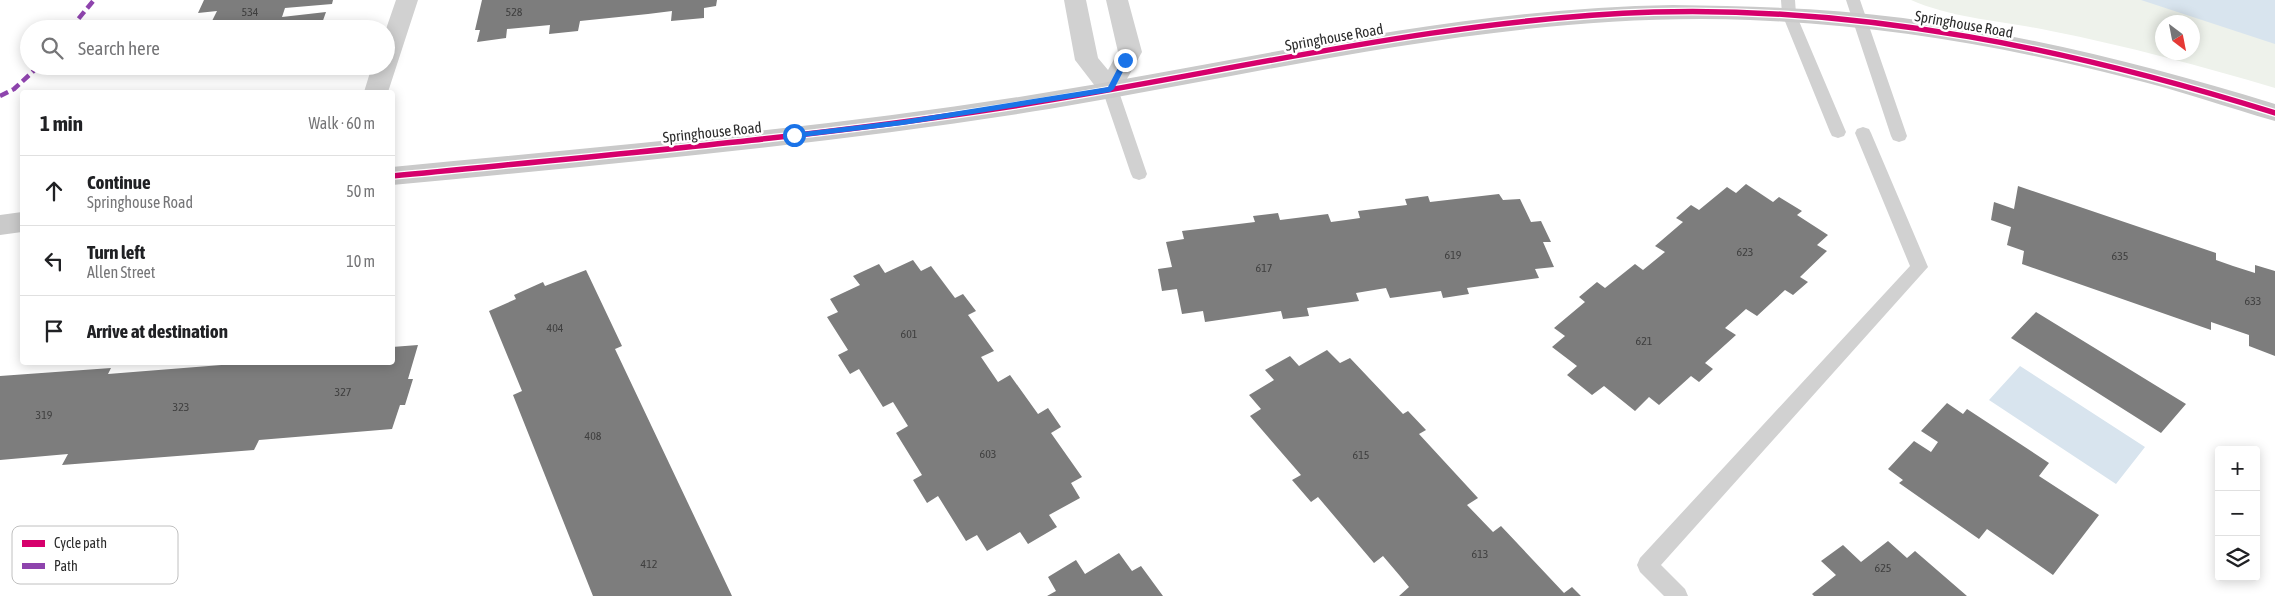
<!DOCTYPE html>
<html lang="en">
<head>
<meta charset="utf-8">
<style>
	:root { --surface:#fff; --page:#f2f2f2; --text:#202124; --muted:#757577; --line:#e0e0e0 }
	body { margin:0; font-family:"Asap Condensed",sans-serif; background:var(--page); color:var(--text) }
	.controls { position:absolute; right:15px; bottom:15px; display:grid; overflow:hidden; border-radius:5px; box-shadow:0 2px 12px #0003 }
	.controls button { width:45px; height:45px; display:grid; place-items:center; padding:0; border:0; border-bottom:1px solid var(--line); background:var(--surface); color:var(--text); font:25px sans-serif }
	.compass { position:absolute; left:2155px; top:15px; width:45px; height:45px; border-radius:50%; background:var(--surface); box-shadow:0 2px 12px #0003; rotate:148deg }
	.stop { position:absolute; width:15px; height:15px; margin:-11px; border:4px solid #1a73e8; border-radius:50%; background:#fff }
	.stop.end { background:#1a73e8; border-color:#fff; box-shadow:0 1px 5px #0008 }
	.list { margin:0; padding:0; list-style:none }
	h2 { display:flex; justify-content:space-between; align-items:center; height:65px; margin:0; padding:0 20px; font-size:21px }
	h2 small { font-size:16px; font-weight:400; color:var(--muted) }
	.list li { display:grid; grid-template-columns:32px 1fr auto; gap:15px; align-items:center; box-sizing:border-box; height:70px; padding:0 20px; border-top:1px solid var(--line) }
	.list b { display:block; font-size:19px; white-space:nowrap }
	.list p { margin:0; font-size:16px; white-space:nowrap; color:var(--muted) }
	.list em { font-size:16px; font-style:normal; color:var(--muted) }
	.icon { flex:none; width:28px; height:28px; fill:none; stroke:currentColor; stroke-width:2; stroke-linecap:round; stroke-linejoin:round }
	.map { position:relative; flex:none; width:2275px; height:596px; overflow:hidden }
	.search { position:absolute; background:var(--surface); box-shadow:0 2px 12px #0003; left:20px; top:20px; width:375px; height:55px; display:flex; align-items:center; gap:12px; box-sizing:border-box; padding:0 18px; border-radius:28px; color:var(--muted); font-size:19px }
	.panel { position:absolute; background:var(--surface); box-shadow:0 2px 12px #0003; left:20px; top:90px; width:375px; height:275px; border-radius:5px }
	.map>svg:first-child { display:block }
	.green { fill:#eef2eb; fill-rule:evenodd }
	.water { fill:#d8e4ee }
	.building { fill:#7d7d7d }
	.lines { fill:none; stroke-linecap:round; stroke-linejoin:round }
	.lane { fill:#d1d1d1; fill-rule:evenodd }
	.street { fill:#d1d1d1; fill-rule:evenodd }
	.secondary { fill:#cacaca; fill-rule:evenodd }
	.quiet { stroke:#8e44ad; stroke-width:4.5; stroke-dasharray:9 4.5; stroke-linecap:butt }
	.cycleway-casing { stroke:#fff; stroke-width:8 }
	.cycleway { stroke:#d6006c; stroke-width:5.5 }
	.route { fill:#1a73e8 }
	.labels { text-anchor:middle; dominant-baseline:central; stroke-width:5; stroke-linejoin:round; paint-order:stroke }
	.number-label { font-size:12px; fill:#404040 }
	.street-label { font-size:15px; fill:#2c2c2c; stroke:#fff }
	.key { fill:#fff; stroke:#c0c0c0; stroke-width:1 }
	.key-label { font-size:14px; fill:#2c2c2c }
</style>
</head>
<body>
<div class="map">
<svg width="2275" height="596" viewBox="0 0 2275 596">
	<rect width="100%" height="100%" fill="#fff"/>
	<!-- green -->
	<path class="green" d="M1911,0h364v88c-74,-22 -148,-42 -224,-57 -46,-10 -97,-12 -140,-31zM2162,22h30v30h-30z"/>
	<!-- water -->
	<path class="water" d="M2141,0h134v44z
		M2020,366l125,81 -29,37 -127,-84z"/>
	<!-- building -->
	<path class="building" d="M204,0h129l-1,4 -47,4 -3,9 44,-5 -6,17h-112l9,-18 -19,2z
		M482,0h235l-1,6 -12,2v10l-33,3 1,-10 -24,3 -68,7 -2,10 -29,3 1,-9 -43,4 -1,9 -29,4 3,-12h-5z
		M1746,184l27,18 6,-5 23,14 -5,4 31,20 -11,10 10,6 -27,26 8,5 -15,13 -8,-5 -28,26 -11,-7 -21,19 11,7 -31,28 8,6 -14,13 -8,-6 -32,29 -10,-8 -14,14 -31,-25 -12,9 -25,-20 10,-9 -25,-19 13,-11 -11,-8 31,-26 -6,-5 18,-15 8,6 30,-24 8,6 22,-18 -10,-6 28,-24 -7,-4 15,-13 8,5 28,-23 9,6z
		M2018,186l198,67v7l17,6 22,7v-8l20,6v85l-26,-10v-11l-38,-13v8l-189,-66 2,-13 -17,-6 4,-18 -20,-7 3,-18 20,7z
		M1499,194l4,6 17,-1 11,23 10,-1 10,21h-8l11,25 -19,2 4,9 -72,10 2,6 -26,4 -2,-7 -51,7 -4,-10 -30,5 3,8 -52,7 2,8 -26,3 -2,-8 -76,11 -2,-11 -21,3 -5,-25 -15,2 -4,-22 14,-2 -6,-25 18,-3 -2,-8 73,-9 -2,-6 25,-3 2,7 48,-6 3,8 15,-2 14,-2 -2,-7 49,-6 -2,-6 23,-3 2,6z
		M913,260l8,11 10,-5 24,32 8,-4 13,17 -8,4 26,36 -13,6 17,25 12,-7 28,39 10,-6 13,19 -10,6 31,44 -11,6 9,15 -31,17 8,12 -29,17 -8,-12 -33,19 -10,-16 -11,6 -28,-45 -11,7 -14,-23 9,-5 -26,-42 12,-7 -15,-24 -10,5 -24,-38 -9,5 -12,-19 10,-5 -21,-33 11,-5 -8,-13 30,-14 -7,-9 26,-12 6,9z
		M586,270l36,76 -7,3 117,247h-139l-80,-201 9,-4 -33,-80 27,-12 -2,-4 29,-13 2,4z
		M2036,312l150,92 -25,29 -150,-95z
		M418,345l-10,34h5l-8,26h-5l-8,24 -133,11 -5,10 -192,15 6,-11 -68,6v-84l111,-8 -3,6 150,-12h134v-15z
		M1327,350l13,13 10,-5 53,56 5,-3 18,19 -7,4 59,64 -11,7 26,27 8,-6 63,67 8,-6 9,9h-182l10,-9 -9,-11 -17,-20 -9,7 -56,-66 -7,5 -19,-22 9,-5 -51,-59 11,-7 -12,-14 25,-15 -9,-10 25,-14 9,10z
		M1947,403l16,11 4,-5 82,54 -10,13 60,39 -46,60 -66,-46 -8,10 -80,-56 4,-3 -15,-11 26,-28 17,11 7,-10 -17,-11z
		M1888,541l19,17 8,-7 52,45h-153l-2,-2 24,-19 -15,-14 22,-16 18,17z
		M1119,553l13,18 9,-5 22,30h-116l9,-5 -8,-14 28,-17 9,14z"/>
	<g class="lines">
		<!-- lane -->
		<path class="lane" d="M1781,0h14l1,14 50,118 -2,4 -6,2 -6,-2 -2,-4 -48,-118z
			M1846,0h14l47,136 -2,4 -6,2 -6,-2 -2,-4z
			M1110,84l5,1 3,4 29,85 -2,4 -6,2 -6,-2 -2,-4 -29,-85 3,-4z
			M1863,127l6,2 2,4 57,134 -267,298 24,24 3,7h-24l-24,-24 -3,-7 3,-7 270,-292 -55,-133 2,-4z"/>
		<!-- street -->
		<path class="street" d="M396,0h22l-30,92h-24l8,-26h14v-37z
			M1064,0h22l12,58 10,12 10,-18 -12,-52h22l14,52 -24,43 -8,2 -8,-2 -27,-35z"/>
		<!-- secondary -->
		<path class="secondary" d="M1673,5c77,1 154,3 230,13 127,18 250,48 372,86v17c-49,-14 -97,-31 -147,-43 -123,-32 -250,-53 -378,-58 -237,-9 -469,50 -701,89 -218,35 -437,55 -657,76v-18c214,-21 427,-38 639,-72 213,-34 426,-87 642,-90z
			M22,212v20l-22,3v-20z"/>
		<!-- quiet -->
		<path class="quiet" d="M70,29l24,-29
			M0,96l14,-7 25,-23"/>
		<defs>
			<path id="cycleway" d="M392,176c203,-20 407,-37 609,-68 217,-33 433,-89 653,-96 212,-6 420,38 621,101"/>
		</defs>
		<!-- cycleway casing -->
		<use href="#cycleway" class="cycleway-casing"/>
		<!-- cycleway -->
		<use href="#cycleway" class="cycleway"/>
	</g>
	<!-- route -->
	<path class="route" d="M1123,58l6,2 -15,29 -4,3 -207,33 -109,13 -4,-3 4,-2 109,-13 205,-33z"/>
	<g class="labels">
		<!-- number labels -->
		<g class="number-label">
			<text x="250" y="12">534</text>
			<text x="514" y="12">528</text>
			<text x="1745" y="252">623</text>
			<text x="1453" y="255">619</text>
			<text x="2120" y="256">635</text>
			<text x="1264" y="268">617</text>
			<text x="2253" y="301">633</text>
			<text x="555" y="328">404</text>
			<text x="909" y="334">601</text>
			<text x="1644" y="341">621</text>
			<text x="343" y="392">327</text>
			<text x="181" y="407">323</text>
			<text x="44" y="415">319</text>
			<text x="593" y="436">408</text>
			<text x="988" y="454">603</text>
			<text x="1361" y="455">615</text>
			<text x="1480" y="554">613</text>
			<text x="649" y="564">412</text>
			<text x="1883" y="568">625</text>
		</g>
		<!-- street labels -->
		<g class="street-label">
			<text transform="translate(1964 24) rotate(10)">Springhouse Road</text>
			<text transform="translate(1334 37) rotate(-10)">Springhouse Road</text>
			<text transform="translate(712 132) rotate(-6)">Springhouse Road</text>
		</g>
	</g>
	<!-- legend -->
	<rect x="12" y="526" width="166" height="58" rx="8" class="key"/>
	<rect x="22" y="540" width="23" height="7" fill="#d6006c"/>
	<rect x="22" y="563" width="23" height="6" fill="#8e44ad"/>
	<g class="key-label">
		<text x="54" y="548">Cycle path</text>
		<text x="54" y="571">Path</text>
	</g>
</svg>
<div class="controls">
<button>+</button>
<button>−</button>
<button><svg class="icon" aria-label="layers" viewBox="0 0 24 24"><path d="M12 4l9 5-9 5-9-5zM3 14l9 5 9-5"/></svg></button>
</div>
<svg class="compass" viewBox="-18 -18 36 36"><path d="M0-13l5 13h-10z" fill="#e53935"/><path d="M0 13l5-13h-10z" fill="#757577"/></svg>
<div class="stop" style="left:794px;top:135px"></div>
<div class="stop end" style="left:1125px;top:60px"></div>
<div class="search"><svg class="icon" aria-label="search" viewBox="0 0 24 24"><circle cx="10" cy="10" r="6"/><path d="M15 15l6 6"/></svg>Search here</div>
<section class="panel">
<h2>1 min<small>Walk · 60 m</small></h2>
<ul class="list">
<li><svg class="icon" aria-label="ahead" viewBox="0 0 24 24"><path d="M12 20V5M6 11l6-6 6 6"/></svg><div><b>Continue</b><p>Springhouse Road</p></div><em>50 m</em></li>
<li><svg class="icon" aria-label="left" viewBox="0 0 24 24"><path d="M17 20v-9H6M10 6l-5 5 5 5"/></svg><div><b>Turn left</b><p>Allen Street</p></div><em>10 m</em></li>
<li><svg class="icon" aria-label="arrive" viewBox="0 0 24 24"><path d="M6 21V4h12l-3 4 3 4H6"/></svg><div><b>Arrive at destination</b></div></li>
</ul>
</section>
</div>
</body>
</html>
